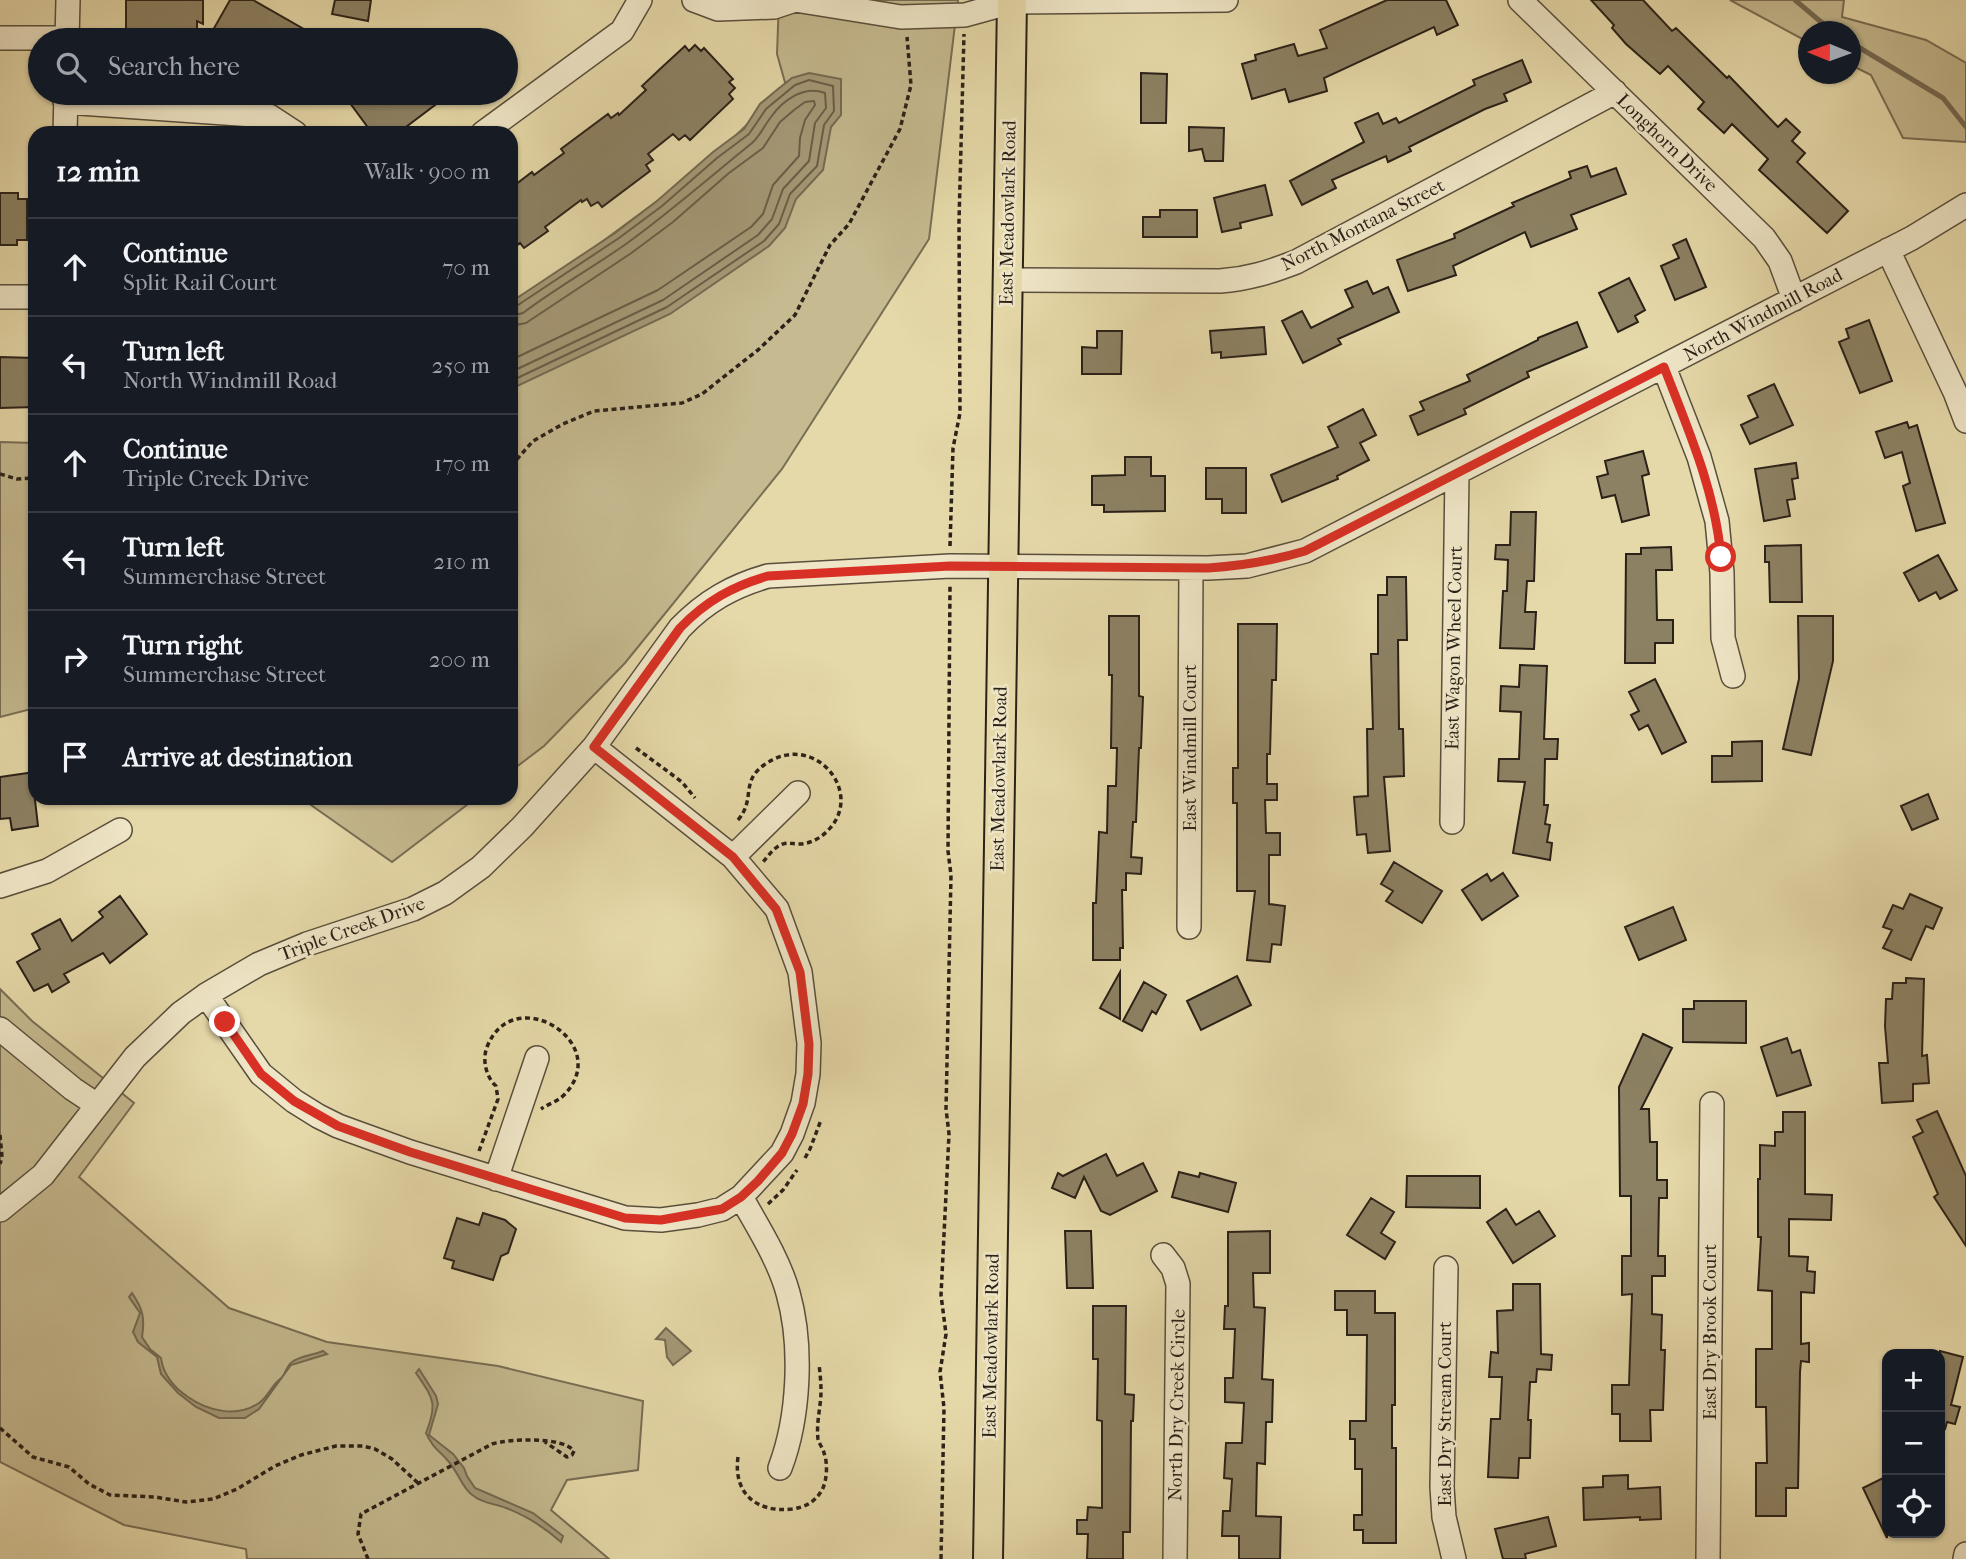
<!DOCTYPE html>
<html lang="en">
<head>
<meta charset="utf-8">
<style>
	:root { --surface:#171b24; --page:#242831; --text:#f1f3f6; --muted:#9ea1a6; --line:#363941 }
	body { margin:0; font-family:"IM FELL French Canon",serif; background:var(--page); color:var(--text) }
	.controls { position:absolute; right:21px; bottom:21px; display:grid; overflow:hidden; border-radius:14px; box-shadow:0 2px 5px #0004 }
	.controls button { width:63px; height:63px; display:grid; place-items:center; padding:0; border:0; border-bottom:2px solid var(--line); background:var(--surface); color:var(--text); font:35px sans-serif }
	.compass { position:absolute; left:1798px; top:21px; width:63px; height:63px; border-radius:50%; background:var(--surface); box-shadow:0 2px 5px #0004; rotate:271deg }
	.stop { position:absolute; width:21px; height:21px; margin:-16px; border:5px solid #d93025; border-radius:50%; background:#fff }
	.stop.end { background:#d93025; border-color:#fff; box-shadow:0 2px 7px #0008 }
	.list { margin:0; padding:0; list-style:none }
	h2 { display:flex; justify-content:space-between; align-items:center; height:91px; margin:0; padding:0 28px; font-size:30px }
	h2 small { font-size:23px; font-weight:400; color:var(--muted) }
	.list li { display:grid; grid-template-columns:46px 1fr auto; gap:21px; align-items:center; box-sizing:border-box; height:98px; padding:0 28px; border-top:2px solid var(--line) }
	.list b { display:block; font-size:26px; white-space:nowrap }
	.list p { margin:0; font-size:23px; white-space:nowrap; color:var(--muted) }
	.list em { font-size:23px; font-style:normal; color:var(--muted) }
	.icon { flex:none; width:38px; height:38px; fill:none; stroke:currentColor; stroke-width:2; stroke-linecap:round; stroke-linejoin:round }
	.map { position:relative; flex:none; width:1966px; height:1559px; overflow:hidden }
	.search { position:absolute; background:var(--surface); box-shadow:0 2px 5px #0004; left:28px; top:28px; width:490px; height:77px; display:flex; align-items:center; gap:18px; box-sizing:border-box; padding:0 24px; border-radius:38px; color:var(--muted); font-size:26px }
	.panel { position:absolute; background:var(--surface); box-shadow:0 2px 5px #0004; left:28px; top:126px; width:490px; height:679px; border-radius:21px }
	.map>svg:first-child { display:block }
	.green { fill:#c6ba90; stroke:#786e54; stroke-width:2 }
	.water { fill:#a69a78; stroke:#746a52; stroke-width:2 }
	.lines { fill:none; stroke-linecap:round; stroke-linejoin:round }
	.shore { stroke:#685e48; stroke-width:2 }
	.stream { stroke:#746a52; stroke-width:5 }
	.building { fill:#8c8163; stroke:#2a2118; stroke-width:2 }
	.minor-casing { stroke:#594f3c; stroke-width:26 }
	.major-casing { stroke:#2a2118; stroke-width:32 }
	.path { stroke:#2a2118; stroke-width:3.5; stroke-dasharray:5 3.5; stroke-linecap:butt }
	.minor { stroke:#efe6c7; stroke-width:23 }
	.major { stroke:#e6d9a9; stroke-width:28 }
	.route { stroke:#d93025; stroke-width:9 }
	.labels { text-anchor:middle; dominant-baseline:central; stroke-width:5; stroke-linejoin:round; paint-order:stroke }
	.street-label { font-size:19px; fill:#2a2118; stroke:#efe6c7 }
</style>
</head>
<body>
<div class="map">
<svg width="1966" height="1559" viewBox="0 0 1966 1559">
	<rect width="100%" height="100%" fill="#e6d9a9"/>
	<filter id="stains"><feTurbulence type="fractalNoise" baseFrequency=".00286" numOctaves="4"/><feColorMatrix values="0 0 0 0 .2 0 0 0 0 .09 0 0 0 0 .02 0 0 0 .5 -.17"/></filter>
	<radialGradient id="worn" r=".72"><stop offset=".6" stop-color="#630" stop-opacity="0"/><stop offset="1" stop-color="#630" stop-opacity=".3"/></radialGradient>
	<!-- green -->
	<path class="green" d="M779,0h179l-29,239 -147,230 -157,194 -81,83 -33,25v-462l195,-144 80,-79 -9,-32z
		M1730,0h114l-2,17 84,23 40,23v79l-63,-4 -32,-63 -20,-10 -1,-33h-42v10z
		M0,442l35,1v265l-35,9z
		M301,798h175l-84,64z
		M0,989l32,32 102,82 -55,74 150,131 98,34 171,24 145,35 -5,69 -71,10 -16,30 58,49h-362l-1,-10 -122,-24 -124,-63z"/>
	<!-- water -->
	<path class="water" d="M809,73l32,6v36l-10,12 -8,43 -27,29 -11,29 -16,18 -99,68 -159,75v-87l104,-69 42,-32 56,-49 31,-23 16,-25 18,-15 14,-11z
		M132,1293c11,16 13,25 10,44l8,12 11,9c2,16 13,30 27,39 20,14 49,21 71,6 9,-6 12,-17 21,-24 6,-4 6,-13 12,-17 8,-6 22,-7 31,-11l4,3 -36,11 -32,44 -14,9h-26l-23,-11 -18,-14 -17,-19 -4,-17 -19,-15 -5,-10 7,-19 -11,-16z
		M666,1328l25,23 -18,14 -6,-8 -2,-17 -9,-1z
		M419,1369l17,27 2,8 -9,31 24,19 11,14 3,8 8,12 58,25 30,23 -2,6c-17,-15 -34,-26 -55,-34 -10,-4 -23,-5 -31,-11 -12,-7 -17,-25 -26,-35 -10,-12 -15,-12 -23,-29 12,-30 7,-35 -10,-60z"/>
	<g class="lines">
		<!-- shore -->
		<path class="shore" d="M511,307l7,-2 101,-67 43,-32 55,-48 32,-24 17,-25 29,-24 14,-5 24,6 1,25 -10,14 -7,41 -27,28 -11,30 -15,17 -97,66 -156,74
			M511,316l12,-3c33,-25 69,-45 103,-69 43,-31 84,-67 126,-101 8,-7 12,-17 19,-26 12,-17 33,-32 54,-24l1,15 -11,15 -6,38 -26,28 -11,30 -14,16 -95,65 -152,72
			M511,326l15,-3 104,-69 43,-32 56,-49 34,-25 17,-26 14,-12 11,-8 9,-1 1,4 -10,15 -5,18 -1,18 -26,29 -10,29 -12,13 -93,63 -147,70"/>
		<!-- stream -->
		<path class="stream" d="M1795,0l38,32
			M1850,42l93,56 23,29"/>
	</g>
	<!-- building -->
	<path class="building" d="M126,0h77v24l-6,-3v14h-6v5h-59v-6l-6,-1z
		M230,0h23l70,40h-91l-19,-10z
		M335,0h36l-3,21 -36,-7z
		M1387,0h59l12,25 -21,10 -3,-8 -110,51 3,13 -38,11 -4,-13 -33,10 -10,-35 14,-4 -1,-5 39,-11 4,12 29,-8 -7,-18z
		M1591,0h52l29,31 4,-3 51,50 2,-2 49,51 8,-8 14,13 -8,9 13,12 -8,9 51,49 -21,22 -68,-63 9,-11 -36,-35 -8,9 -26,-24 6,-7 -36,-36 -8,8 -34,-30 -14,-16 2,-3z
		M695,45l6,6 3,-3 29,31 -4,3 6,6 -6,6 4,5 -43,41 -5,-5 -6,5 -6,-6 -25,20 5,6 -7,5 4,6 -48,36 -4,-5 -7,4 -4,-7 -5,3 -1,-2 -36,27 3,4 -24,17 -4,-5 -9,7v-62l21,-16 2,3 30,-22 -3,-4 47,-35 3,4 7,-5 1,2 27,-25 -4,-4 17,-16 26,-24 4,5z
		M1522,60l9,22 -27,12 3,7 -22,8 -76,38 2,4 -23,11 -2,-6 -54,24 4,8 -34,17 -12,-24 74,-39 -9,-19 23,-10 5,11 13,-6 3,5 76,-38 -2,-5z
		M1141,73l26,1 -1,49h-25z
		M355,93h78l6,9 -41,31h-26l-25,-34z
		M1189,127l35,1 -1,33h-18l-3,-12 -13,2z
		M1587,166l4,11 25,-9 10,26 -55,21 6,14 -46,18 -6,-15 -72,34 3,9 -48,16 -11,-31 58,-22 -1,-4 60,-28 -2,-3 59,-25 -2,-6z
		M1265,185l7,30 -32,8 1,5 -19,4 -8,-34z
		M0,193h18v6h9v41h-10v5h-17z
		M1160,210h37v27h-54v-20h17z
		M1686,239l20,48 -31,13 -14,-34 18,-8 -6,-13z
		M1629,278l16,32 -10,6 3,6 -20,10 -19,-39z
		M1367,281l6,13 15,-7 11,25 -61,27 3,5 -38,19 -21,-42 20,-10 9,17 42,-21 -8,-17z
		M1869,320l23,61 -32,12 -21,-51 10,-4 -3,-9z
		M1577,322l10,25 -60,25 2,5 -65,32 2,5 -48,21 -8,-19 14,-6 -4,-8 50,-21 -3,-6 71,-35v-2z
		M1264,327l2,27 -45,4v-6l-9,1 -2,-22z
		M1097,331h25l-1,43h-39v-27l15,1z
		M0,357l35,1v49l-35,1z
		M1774,384l19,41 -43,19 -9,-19 17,-8 -10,-21z
		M1363,409l13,26 -16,8 9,17 -32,16 1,3 -56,23 -11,-27 67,-28 -10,-20z
		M1907,422l2,6 8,-3 28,98 -29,8 -13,-45 7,-3 -8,-31 -17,6 -9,-26z
		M1643,451l6,23 -7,2 7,39 -27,7 -7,-27 -13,3 -5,-21 11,-3 -3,-13z
		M1125,457h26v19h14v35l-61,1v-7h-12v-29l33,-1z
		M1796,463l2,15 -6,1 3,20 -8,1 3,16 -26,5 -9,-52z
		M1206,468h40v45h-24v-14h-16z
		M1511,512h25l-2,69h-7l-2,31h11l-2,37 -34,-1 3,-57h4l1,-31 -13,-1 1,-14h14z
		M1801,545l1,57h-32l-1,-40h-4v-16z
		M1671,547l1,23h-16l1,50h16v23h-18v20h-30l1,-109h15v-6z
		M1938,555l19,35 -17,9 -4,-7 -17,9 -15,-28z
		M1387,577h19l1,63h-9l1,89h4l1,47 -20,1 6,74 -22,2 -2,-19 -9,1 -3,-38 14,-1 -1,-67h6l-2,-75h7v-59h9z
		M1109,616h30v80l4,1 -2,51h-2l-3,74h-3l-2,35 11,1 -1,16 -15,-1v17h-4l1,58h-3v12h-27v-57h3l3,-71 8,1 1,-47h8l1,-38h-6l1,-73h-3z
		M1798,616h35v45l-22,94 -28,-6 16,-70z
		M1238,624h39l-1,56h-4l-2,74h-3v30h10v16h-12l1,33h14v22h-11v49l16,2 -4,39 -9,-1 -2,18 -23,-2 8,-69h-18v-88h-4v-35h5z
		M1520,665l27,1 -3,73h14l-1,20h-12l-1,46h4l-3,19 5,1 -3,17 5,1 -2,17 -37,-7 12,-71 -27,-1 1,-22h20l2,-47 -21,-1 1,-25 18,1z
		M1655,679l31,63 -24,12 -14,-29 -9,5 -8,-15 8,-4 -10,-19z
		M1762,741v40l-50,1v-26h20v-14z
		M35,772v28l3,26 -26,4 -2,-12 -10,1v-42z
		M1928,794l10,25 -26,11 -11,-24z
		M1394,862l48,29 -20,32 -36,-22 7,-10 -12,-7z
		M1503,873l15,23 -36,24 -20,-30 25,-16 4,7z
		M1910,894l32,14 -9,21 -7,-3 -15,34 -28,-12 9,-18 -9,-3 10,-22 10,4z
		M120,896l27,38 -37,29 -7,-10 -39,21 5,8 -17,10 -4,-8 -14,7 -17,-29 23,-13 -8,-15 28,-15 12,22 31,-24 -4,-5z
		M1673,907l13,33 -47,20 -14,-33z
		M1120,972v47l-20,-11z
		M1237,976l14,29 -50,25 -14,-29z
		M1906,978l18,1 -2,77 5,-1 2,28 -16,1v17l-31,2 -3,-40h9l-3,-37 1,-27h6l1,-16h13z
		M1144,982l22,13 -10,19 -4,-3 -10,20 -19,-10z
		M1694,1001h52v42l-63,-1v-33h11z
		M1643,1034l29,14 -31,61h8l1,33h7v38h10v18h-8l-1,58h7v20h-13v38l10,1 -1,35h4l-2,60h-13l1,31h-31v-27h-8v-29h17l3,-91 -10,1v-39h9v-60h-11l-1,-109z
		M1787,1038l5,15 8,-3 11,35 -34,11 -16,-49z
		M1937,1111l29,65v70l-32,-49 4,-3 -25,-57 10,-5 -6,-12z
		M1783,1112h22v82l27,1 -1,25 -42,-1v37l19,1 -1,14 8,1 -1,21 -13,-1v52l8,-1v19l-8,-1 -1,11 -2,116h-12v28h-30v-53h11l-1,-56h-10v-58h16v-58l-14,-1 3,-53h-3v-58h2v-34l15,1v-14h8z
		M1106,1154l11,22 26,-13 14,28 -47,24 -9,-4 -17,-34 -9,21 -23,-10 6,-15 5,3z
		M1179,1172l20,5 1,-4 36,10 -8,29 -56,-15z
		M1407,1176h73v32l-74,-1z
		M1371,1198l23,14 -13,21 14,9 -10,17 -38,-24z
		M1506,1209l10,16 23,-14 16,25 -42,27 -26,-41z
		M483,1213l22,7 11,9 -8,24 -7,3 -8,24 -41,-12 2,-7 -10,-3 13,-40 22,7z
		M1065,1231h26l2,57h-26z
		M1270,1231v42h-17l1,34 11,1 -3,71 11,1 -1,42h-6l-1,42 -8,-1 -1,53 25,1 -1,42h-41v-23h-17l1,-25h7l2,-32 -8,-1 2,-35h16l2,-40 -19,-1v-24h8l2,-49h-11l1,-23h3v-74z
		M1513,1284h27l1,70 11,1 -1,15 -14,-1 -1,13h-6l-2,38h3l-1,38h-11l-1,20 -30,-1 3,-58h9l2,-42h-13l2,-25 7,1 -1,-42 16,-1z
		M1335,1291h40v22h20v92h-3v43h4v95h-33v-13h-9v-15h8v-46h-7v-30h-5v-18h16l1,-86h-20v-25h-12z
		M1093,1306h33l-1,88 9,1 -1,26h-2l-1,111h-7v27h-36l1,-25h-11v-14h10l1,-13 14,1v-87l-5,-1 1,-61h-5z
		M1940,1351l23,6 -12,48 9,2 -5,17 -8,-2 -2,7 -5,-1z
		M1628,1475v14l32,-2 1,32 -21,1v-3l-56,3 -1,-32 20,-1v-11z
		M1887,1476v62l-24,-50z
		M1548,1517l8,29 -31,8 1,5h-23l-8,-30z"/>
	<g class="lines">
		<defs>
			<path id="minor" d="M694,0l24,9 56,-2 21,-7
				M795,0l106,17 64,-2 47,-13 214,-2
				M1520,0l244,238 16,23 14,38
				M0,38h67
				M67,40l1,-40
				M65,102l204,14 26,17
				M65,133l1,-40
				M483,133l139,-102 18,-31
				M1888,250l67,142 11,29
				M1007,280l213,1c28,-2 50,-9 76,-19l319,-170
				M0,297h35
				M1664,367l35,90 18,64 5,52 1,65 10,38
				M1452,822l5,-349
				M733,857l65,-64
				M0,886l47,-15 73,-41
				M1189,927l2,-359
				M206,995l55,79 33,27 24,15 20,10 72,26 215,66 36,2 37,-5 24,-6 19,-12 41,-44 10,-19 11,-31 5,-29 1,-31 -9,-71 -23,-63 -44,-52 -139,-110
				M0,1029l73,60 24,16
				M496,1179l41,-121
				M741,1197c17,30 38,63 47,96 15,53 11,125 -8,175
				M0,1210l43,-35 92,-118 46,-44 25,-18 53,-31 48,-20 106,-35 32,-16 36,-26 41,-40 72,-80 86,-119c26,-27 53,-42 88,-52l182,-10 258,2 39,-2 58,-15 531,-274 76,-39 54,-33
				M1163,1255l10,13 5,16 -3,275
				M1446,1268l-4,219 2,30 10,42
				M1708,1559l4,-455
				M1965,1559l1,-5"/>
			<path id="major" d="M988,1559l24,-1559"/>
		</defs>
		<!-- minor casing -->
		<use href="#minor" class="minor-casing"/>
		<!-- major casing -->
		<use href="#major" class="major-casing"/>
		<!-- path -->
		<path class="path" d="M511,466l22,-25 30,-17 31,-13 88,-8 20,-9 56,-44 37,-35 35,-70 19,-21 51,-95 11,-44 -4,-48
			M0,474l17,5 18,-1
			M950,546l3,-98 7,-35 -1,-192 5,-187
			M636,748l46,34 13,16
			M738,820c18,-21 2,-38 26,-55 48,-35 99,24 67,62 -8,10 -20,17 -32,17 -6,0 -11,-2 -16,0 -9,3 -14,11 -20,18
			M0,1135l2,22 -2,7
			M479,1151l19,-52 -2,-13c-10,-9 -14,-26 -9,-39 26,-67 128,-4 77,48 -7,7 -16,9 -23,14
			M805,1158l5,-9 11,-29
			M768,1204l15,-14 14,-20
			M0,1428l33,29 36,10 20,17 21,11 45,2 31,5 27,-3 24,-10 38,-23 26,-11 35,-9h27l12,3 17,10 26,24
			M738,1457c-5,37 19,56 54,52 14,-2 23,-7 30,-19 5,-9 6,-27 2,-37 -1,-5 -5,-9 -6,-14 -2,-16 3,-33 3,-48 0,-9 -1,-18 -2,-27
			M368,1559l-10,-25 3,-20 131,-70c17,-5 70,-8 82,7l-2,4 -5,2 -22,-15
			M941,1559l3,-151 -4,-36 6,-38 -5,-39 8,-161 -3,-25 5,-234 -3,-24 2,-265"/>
		<!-- minor -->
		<use href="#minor" class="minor"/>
		<!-- major -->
		<use href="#major" class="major"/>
	</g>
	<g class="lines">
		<!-- route -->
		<path class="route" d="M225,1022l36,52 33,27 44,25 72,26 215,66 36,2 61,-11 19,-12 17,-16 24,-28 10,-19 11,-30 5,-30 1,-30 -9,-72 -24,-63 -43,-52 -139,-110 86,-119c26,-27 53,-42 88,-52l182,-10 258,2c34,-2 64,-7 97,-17l359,-184c24,62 51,123 57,190"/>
	</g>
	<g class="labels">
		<!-- street labels -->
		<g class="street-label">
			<text transform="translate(1667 143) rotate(44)">Longhorn Drive</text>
			<text transform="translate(1008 213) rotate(-89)">East Meadowlark Road</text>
			<text transform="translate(1363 225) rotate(-27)">North Montana Street</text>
			<text transform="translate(1763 315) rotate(-28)">North Windmill Road</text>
			<text transform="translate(1454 648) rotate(-89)">East Wagon Wheel Court</text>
			<text transform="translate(1190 748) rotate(-90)">East Windmill Court</text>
			<text transform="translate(999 779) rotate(-89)">East Meadowlark Road</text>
			<text transform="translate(352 929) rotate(-20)">Triple Creek Drive</text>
			<text transform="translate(1710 1332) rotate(-90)">East Dry Brook Court</text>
			<text transform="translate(991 1346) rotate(-89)">East Meadowlark Road</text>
			<text transform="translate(1177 1405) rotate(-89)">North Dry Creek Circle</text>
			<text transform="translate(1445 1414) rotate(-90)">East Dry Stream Court</text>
		</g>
	</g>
	<rect width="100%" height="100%" filter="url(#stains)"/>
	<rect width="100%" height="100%" fill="url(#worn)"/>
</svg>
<div class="controls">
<button>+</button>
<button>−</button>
<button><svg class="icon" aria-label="locate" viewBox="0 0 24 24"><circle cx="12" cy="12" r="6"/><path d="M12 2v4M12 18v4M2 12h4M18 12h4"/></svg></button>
</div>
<svg class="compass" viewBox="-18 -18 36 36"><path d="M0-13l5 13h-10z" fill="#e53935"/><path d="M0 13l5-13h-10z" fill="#9ea1a6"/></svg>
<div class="stop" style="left:1721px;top:557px"></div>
<div class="stop end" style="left:225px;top:1022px"></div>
<div class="search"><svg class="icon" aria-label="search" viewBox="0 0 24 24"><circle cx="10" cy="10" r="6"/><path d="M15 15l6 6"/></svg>Search here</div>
<section class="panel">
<h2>12 min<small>Walk · 900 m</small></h2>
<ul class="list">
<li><svg class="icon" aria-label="ahead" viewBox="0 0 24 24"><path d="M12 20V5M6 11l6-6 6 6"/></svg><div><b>Continue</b><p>Split Rail Court</p></div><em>70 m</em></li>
<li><svg class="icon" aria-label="left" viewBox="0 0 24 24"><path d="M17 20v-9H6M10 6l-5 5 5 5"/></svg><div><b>Turn left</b><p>North Windmill Road</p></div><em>250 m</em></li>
<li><svg class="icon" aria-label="ahead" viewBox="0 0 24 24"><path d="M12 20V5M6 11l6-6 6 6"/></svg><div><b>Continue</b><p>Triple Creek Drive</p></div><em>170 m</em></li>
<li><svg class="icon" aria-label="left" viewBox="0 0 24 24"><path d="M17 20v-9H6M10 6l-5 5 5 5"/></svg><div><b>Turn left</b><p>Summerchase Street</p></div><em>210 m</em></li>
<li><svg class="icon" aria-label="right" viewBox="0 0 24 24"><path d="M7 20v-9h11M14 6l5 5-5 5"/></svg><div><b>Turn right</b><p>Summerchase Street</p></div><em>200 m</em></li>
<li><svg class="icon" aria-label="arrive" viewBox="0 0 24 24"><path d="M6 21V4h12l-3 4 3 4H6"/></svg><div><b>Arrive at destination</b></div></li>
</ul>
</section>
</div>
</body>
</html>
